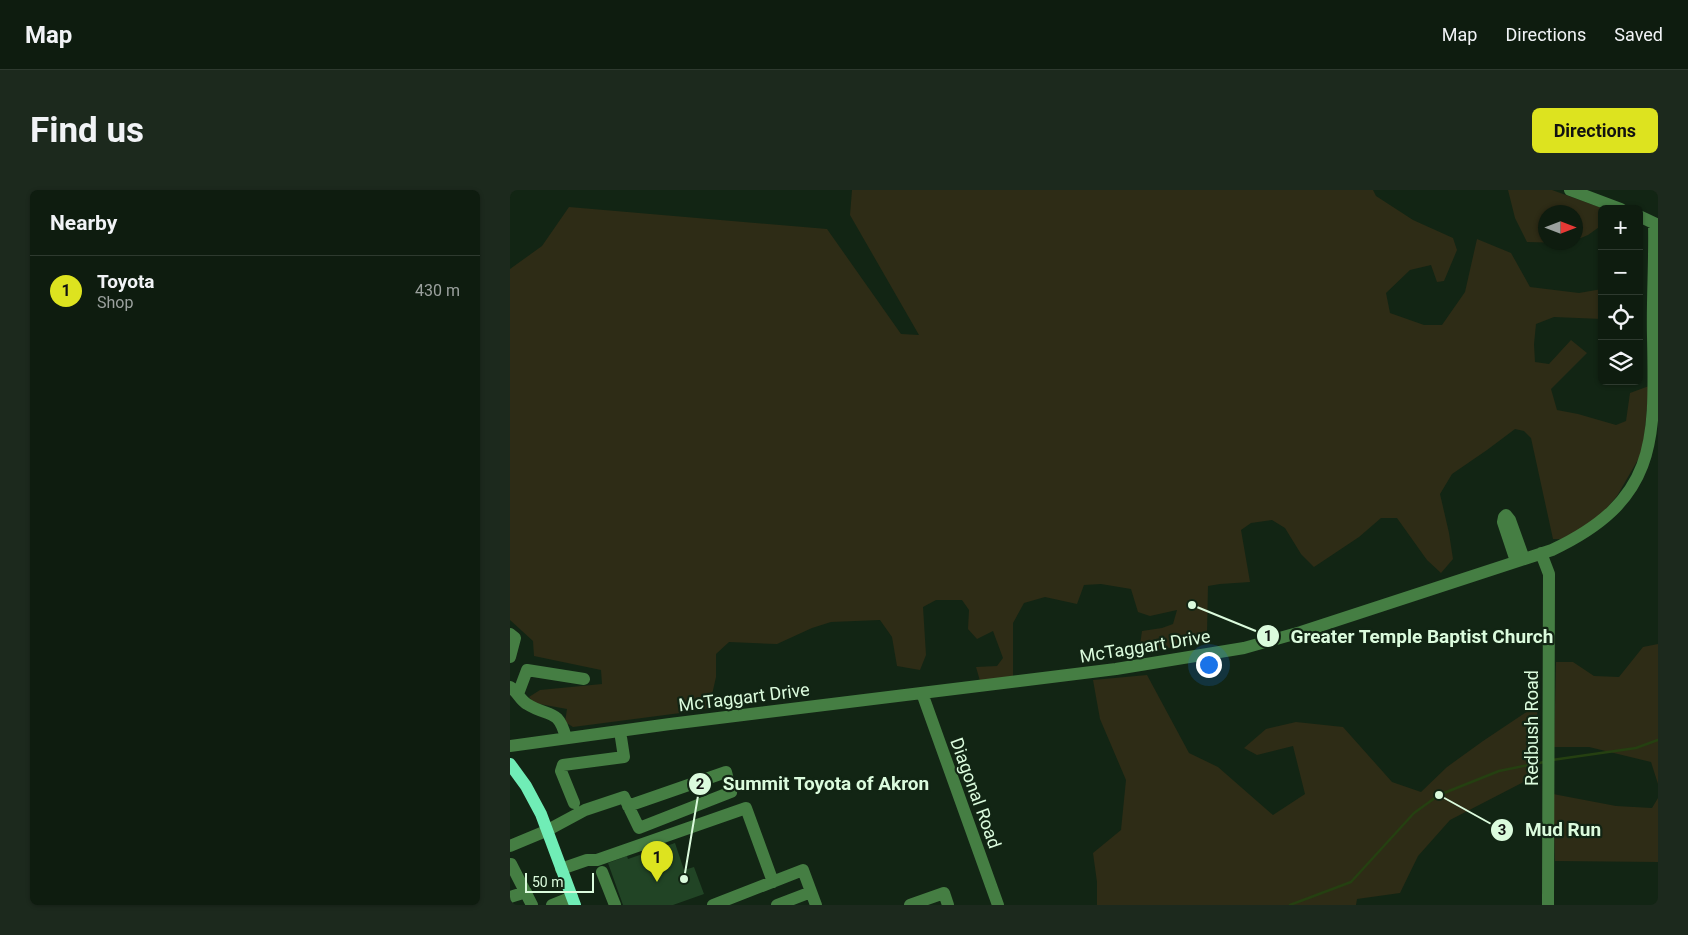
<!DOCTYPE html>
<html lang="en">
<head>
<meta charset="utf-8">
<style>
	:root { --surface:#0e1c0f; --page:#1c291d; --text:#f1f3f6; --muted:#9ba19e; --line:#2e3a2f; --accent:#dde31f }
	body { margin:0; font-family:Roboto,sans-serif; background:var(--page); color:var(--text) }
	.controls { position:absolute; right:15px; top:15px; display:grid; overflow:hidden; border-radius:8px; box-shadow:0 1px 4px #0004 }
	.controls button { width:45px; height:45px; display:grid; place-items:center; padding:0; border:0; border-bottom:1px solid var(--line); background:var(--surface); color:var(--text); font:25px sans-serif }
	.compass { position:absolute; left:1028px; top:15px; width:45px; height:45px; border-radius:50%; background:var(--surface); box-shadow:0 1px 4px #0004; rotate:90deg }
	.scale { position:absolute; left:15px; bottom:12px; width:69px; box-sizing:border-box; padding-left:5px; border:2px solid #dbfbdd; border-top:0; font-size:14px; line-height:18px; white-space:nowrap; color:#dbfbdd; -webkit-text-stroke:4px #122514; paint-order:stroke }
	.you { position:absolute; left:698px; top:474px; width:18px; height:18px; margin:-12px; border:4px solid #fff; border-radius:50%; background:#1a73e8; box-shadow:0 0 0 8px #1a73e833 }
	.badge { display:grid; place-items:center; width:32px; height:32px; border-radius:50%; background:var(--accent); color:#111; font-size:16px; font-weight:700 }
	.pin { position:absolute; translate:-50% -41px; filter:drop-shadow(0 1px 2px #0008) }
	.pin::after { content:''; position:absolute; top:26px; width:18px; height:15px; background:inherit; clip-path:polygon(0 0,100% 0,50% 100%) }
	.list { margin:0; padding:0; list-style:none }
	h2 { display:flex; justify-content:space-between; align-items:center; height:65px; margin:0; padding:0 20px; font-size:21px }
	h2 small { font-size:16px; font-weight:400; color:var(--muted) }
	.list li { display:grid; grid-template-columns:32px 1fr auto; gap:15px; align-items:center; box-sizing:border-box; height:70px; padding:0 20px; border-top:1px solid var(--line) }
	.list b { display:block; font-size:19px; white-space:nowrap }
	.list p { margin:0; font-size:16px; white-space:nowrap; color:var(--muted) }
	.list em { font-size:16px; font-style:normal; color:var(--muted) }
	.icon { flex:none; width:28px; height:28px; fill:none; stroke:currentColor; stroke-width:2; stroke-linecap:round; stroke-linejoin:round }
	.map { position:relative; flex:none; width:1148px; height:715px; overflow:hidden; border-radius:8px }
	header { display:flex; align-items:center; gap:30px; box-sizing:border-box; height:70px; padding:0 25px; background:var(--surface); border-bottom:1px solid var(--line) }
	header strong { font-size:24px }
	nav { display:flex; gap:28px; margin-inline-start:auto; font-size:18px }
	.intro { display:flex; align-items:center; justify-content:space-between; box-sizing:border-box; height:120px; padding:0 30px }
	h1 { margin:0; font-size:35px }
	.button { padding:12px 22px; border-radius:8px; background:var(--accent); color:#111; font-size:18px; font-weight:700 }
	main { display:flex; gap:30px; padding:0 30px }
	aside { flex:1; background:var(--surface); border-radius:8px; box-shadow:0 1px 4px #0004 }
	.map>svg:first-child { display:block }
	.green { fill:#2e2c16 }
	.lines { fill:none; stroke-linecap:round; stroke-linejoin:round }
	.stream { stroke:#254011; stroke-width:2.5 }
	.building { fill:#214425 }
	.minor { stroke:#457e43; stroke-width:12 }
	.major { stroke:#70edb6; stroke-width:12 }
	.labels { text-anchor:middle; dominant-baseline:central; stroke-width:4.5; stroke-linejoin:round; paint-order:stroke }
	.street-label { font-size:18px; fill:#dbfbdd; stroke:#122514 }
	.leader { fill:none; stroke:#dbfbdd; stroke-width:2 }
	.callout-dot { fill:#dbfbdd; stroke:#122514; stroke-width:2 }
	.mark-label { font-size:15px; text-anchor:middle; font-weight:bold; fill:#111 }
	.callout-label { font-size:19px; text-anchor:middle; font-weight:bold; fill:#dbfbdd; stroke:#122514; stroke-width:4.5; stroke-linejoin:round; paint-order:stroke }
</style>
</head>
<body>
<header>
<strong>Map</strong>
<nav><a>Map</a><a>Directions</a><a>Saved</a></nav>
</header>
<div class="intro"><h1>Find us</h1><a class="button">Directions</a></div>
<main>
<aside>
<h2>Nearby<small></small></h2>
<ul class="list">
<li><span class="badge">1</span><div><b>Toyota</b><p>Shop</p></div><em>430 m</em></li>
</ul>
</aside>
<div class="map">
<svg width="1148" height="715" viewBox="0 0 1148 715">
	<rect width="100%" height="100%" fill="#122514"/>
	<!-- green -->
	<path class="green" d="M342,0h521l3,6 37,24 40,18 4,12 -13,31 -7,1 -6,-17 -21,5 -24,23 4,20 34,12h18l23,-33 12,-53 34,14 19,34 49,6 23,-4v30l-48,-2 -18,7 -2,20 1,18 14,2 22,-24 16,13 -36,36 6,21 21,4 38,11 10,-4 4,-28 19,-7 -6,65 -26,45 -22,26 -34,17h-8l-22,-101 -7,-7 -9,-2 -28,21 -35,24 -12,20 9,39 4,26 -12,14 -14,-13 -30,-42h-16l-22,19 -45,30 -13,-13 -16,-26 -13,-8 -21,3 -10,7 9,52 -30,2 -12,2 -1,47 -7,11 -48,6 -12,-5 2,-14 20,-3 11,-4 4,-14 -27,6 -12,-4 -7,-23 -30,-5 -17,1 -7,19 -32,-7 -21,6 -11,20v54l-33,4 -4,-14 21,-1 6,-8 -10,-27 -16,8 -9,-10 1,-19 -7,-10h-26l-13,7 3,48 -6,15 -23,-4 -5,-29 -12,-17 -49,2 -19,6 -35,16 -48,-2 -13,12v23l-7,31 -21,4 -115,15 -8,-5 2,-13 -33,-6 -5,-6 11,-7 62,-6 -1,-14 -67,-14 -1,-15 -23,-21v-351l32,-23 27,-39 258,22 74,105 18,1 -69,-120z
		M998,0h44l53,19h-3v16l-14,10 -12,5v-28h-30v30l22,1h-3l-38,-1 -12,-24z
		M1148,454v140l-7,-22 -62,-15h-35l2,-85h17l21,14 25,1 24,-30z
		M637,485l42,78 29,14 55,48 32,-21 -12,-48 -36,9 -13,-7 22,-19 30,-7 47,5 49,55 29,10 26,-25 36,-26 54,-36 2,69 -89,46 -32,36 -18,37 -43,6 -1,6h-259v-23l-4,-29 28,-23 5,-50 -26,-61 -7,-39z
		M1043,604l63,12 36,2 6,-10v64l-103,-1z"/>
	<g class="lines">
		<!-- stream -->
		<path class="stream" d="M1042,570l84,-12 22,-8
			M780,715l61,-23 63,-69 25,-18 60,-24 45,-9"/>
	</g>
	<!-- building -->
	<path class="building" d="M165,653l9,27 10,-3 10,27 -31,11h-50l-15,-42 19,-7 1,3z"/>
	<g class="lines">
		<!-- minor -->
		<path class="minor" d="M1060,0l51,19
			M1129,26l19,9
			M1031,363l8,21 -1,331
			M1006,371l-13,-39 1,-5 2,-2 4,5 14,39
			M0,444l5,4 -5,19
			M0,497c7,4 10,13 17,17 22,14 31,3 39,34
			M412,503l76,212
			M8,504l9,-24 57,9
			M0,556l160,-22 446,-55 128,-21 57,-16 251,-82c106,-50 103,-109 101,-213 -1,-38 2,-76 1,-114
			M64,613l-13,-32 2,-6 61,-8 -4,-26
			M0,656l36,-15 39,-21 39,-13 15,31 92,-36 -5,-20 -98,34
			M1,674l21,41
			M51,679l26,-9h10l149,-52 27,74
			M92,682l13,33
			M0,707l16,-5
			M42,715l20,-8
			M203,715l90,-35 13,35
			M267,715l34,-13
			M400,715l34,-12 4,12"/>
		<!-- major -->
		<path class="major" d="M0,574l16,22 15,28 34,91"/>
	</g>
	<g class="labels">
		<!-- street labels -->
		<g class="street-label">
			<text transform="translate(635 456) rotate(-9)">McTaggart Drive</text>
			<text transform="translate(234 507) rotate(-7)">McTaggart Drive</text>
			<text transform="translate(1021 538) rotate(-90)">Redbush Road</text>
			<text transform="translate(466 603) rotate(70)">Diagonal Road</text>
		</g>
	</g>
	<!-- callouts -->
	<path class="leader" d="M682 415L758 446M174 689L190 594M929 605L992 640"/>
	<g class="callout-dot">
		<circle cx="682" cy="415" r="5"/>
		<circle cx="174" cy="689" r="5"/>
		<circle cx="929" cy="605" r="5"/>
		<circle cx="758" cy="446" r="12"/>
		<circle cx="190" cy="594" r="12"/>
		<circle cx="992" cy="640" r="12"/>
	</g>
	<g class="mark-label">
		<text x="758" y="451">1</text>
		<text x="190" y="599">2</text>
		<text x="992" y="645">3</text>
	</g>
	<g class="callout-label">
		<text x="912" y="453">Greater Temple Baptist Church</text>
		<text x="316" y="600">Summit Toyota of Akron</text>
		<text x="1053" y="646">Mud Run</text>
	</g>
</svg>
<div class="controls">
<button>+</button>
<button>−</button>
<button><svg class="icon" aria-label="locate" viewBox="0 0 24 24"><circle cx="12" cy="12" r="6"/><path d="M12 2v4M12 18v4M2 12h4M18 12h4"/></svg></button>
<button><svg class="icon" aria-label="layers" viewBox="0 0 24 24"><path d="M12 4l9 5-9 5-9-5zM3 14l9 5 9-5"/></svg></button>
</div>
<svg class="compass" viewBox="-18 -18 36 36"><path d="M0-13l5 13h-10z" fill="#e53935"/><path d="M0 13l5-13h-10z" fill="#9ba19e"/></svg>
<div class="scale">50 m</div>
<div class="you"></div>
<div class="pin badge" style="left:147px;top:692px">1</div>
</div>
</main>
</body>
</html>
